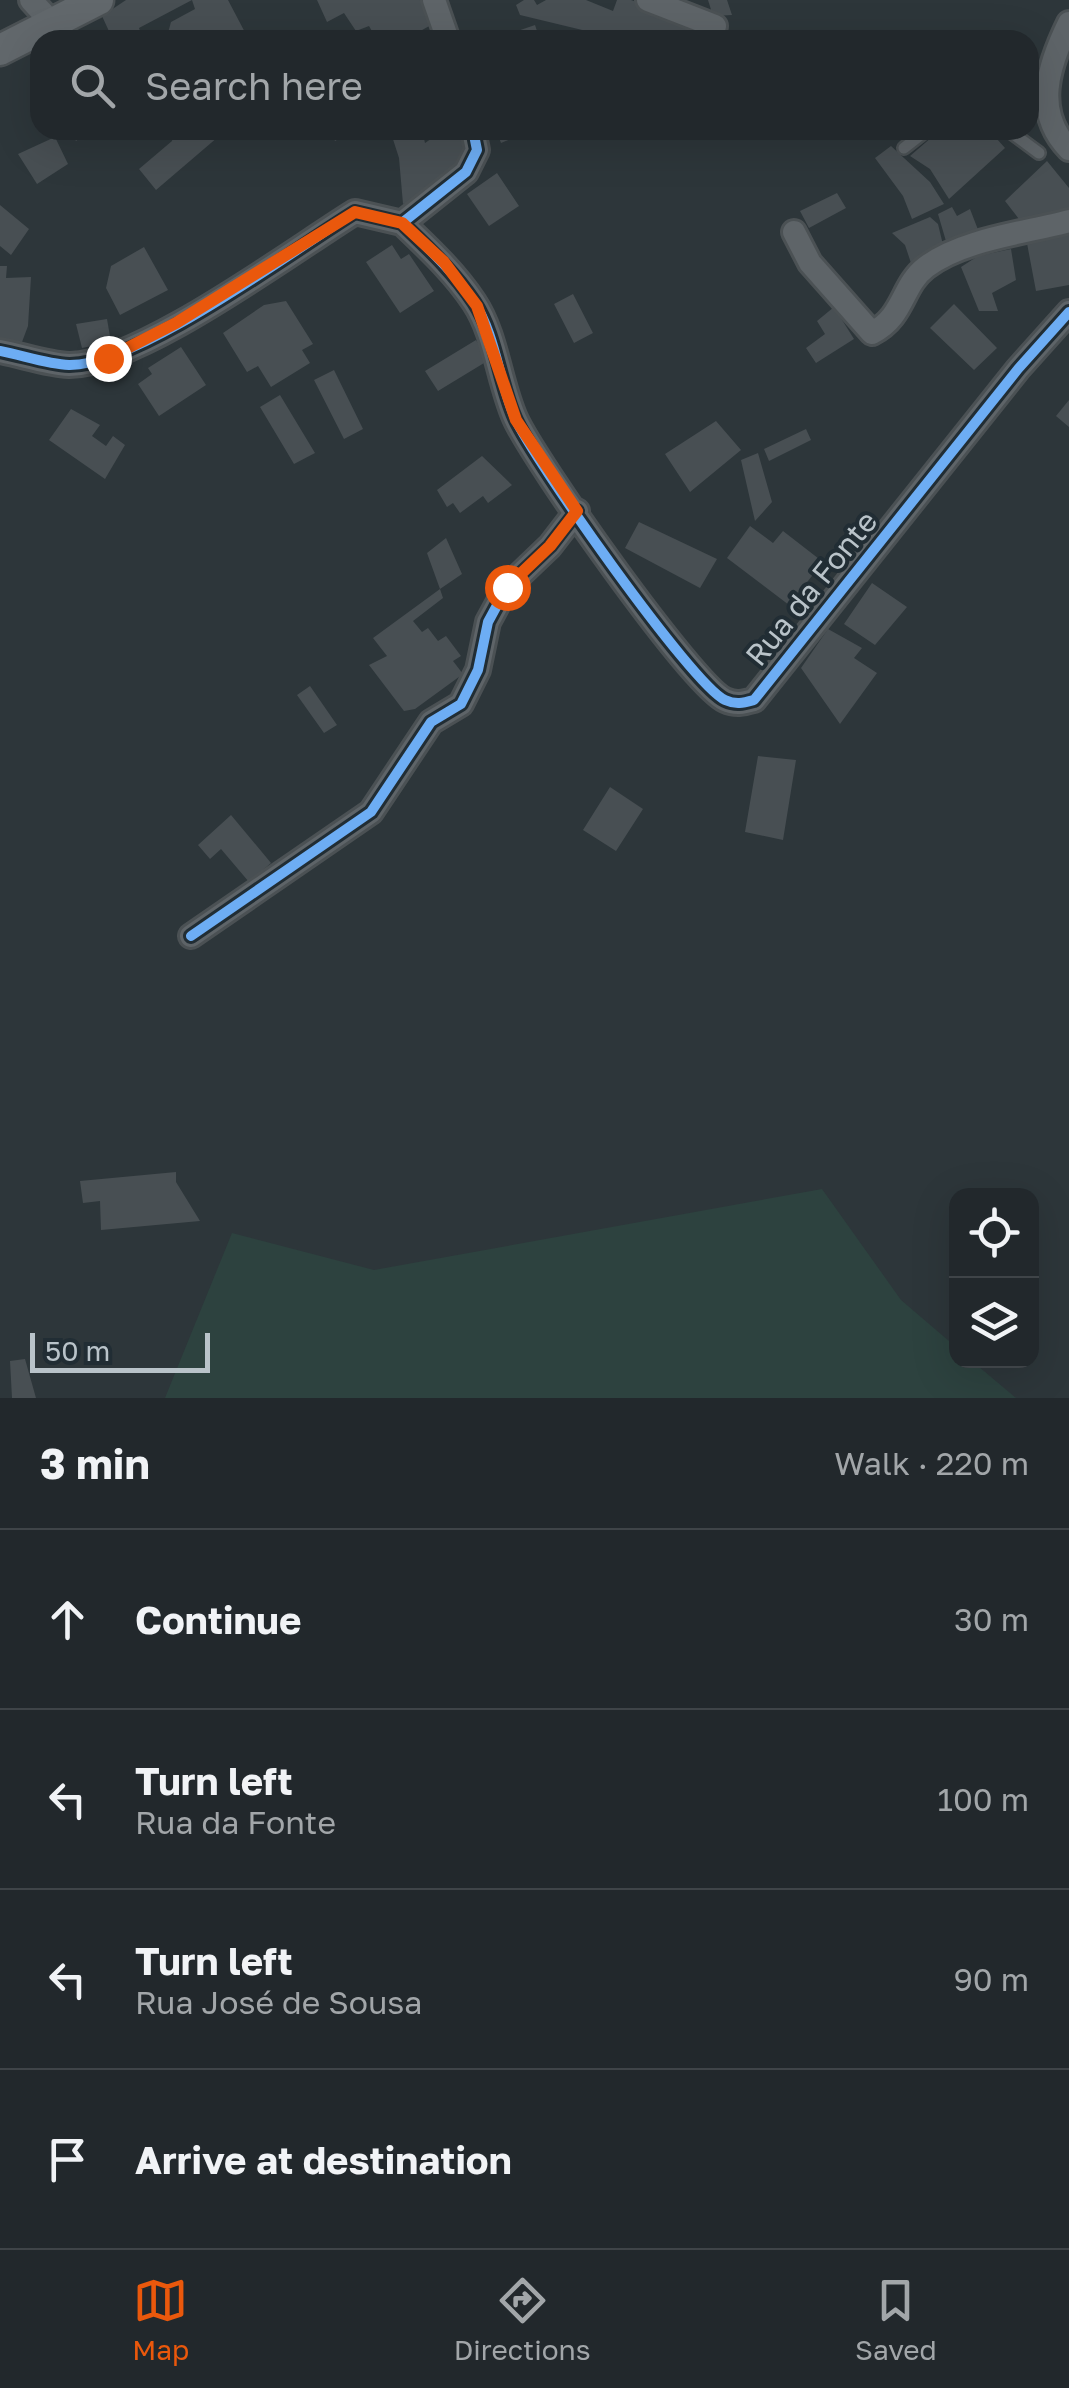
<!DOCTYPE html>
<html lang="en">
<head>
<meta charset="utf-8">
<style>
	:root { --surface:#22282c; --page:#2e3438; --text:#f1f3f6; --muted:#a2a6a9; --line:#3f4448; --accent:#ea580c }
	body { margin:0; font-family:"Golos Text",sans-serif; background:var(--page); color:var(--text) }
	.controls { position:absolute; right:30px; bottom:30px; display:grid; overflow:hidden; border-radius:20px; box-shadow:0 10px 40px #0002 }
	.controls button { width:90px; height:90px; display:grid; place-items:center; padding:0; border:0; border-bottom:2px solid var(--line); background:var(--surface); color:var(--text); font:50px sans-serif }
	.scale { position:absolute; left:30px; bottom:25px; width:180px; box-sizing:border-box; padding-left:10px; border:5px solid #b9c3c9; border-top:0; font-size:28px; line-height:35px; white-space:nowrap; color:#b9c3c9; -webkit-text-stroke:8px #212d34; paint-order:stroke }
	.stop { position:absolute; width:30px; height:30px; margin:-22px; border:8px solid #ea580c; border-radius:50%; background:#fff }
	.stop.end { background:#ea580c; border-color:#fff; box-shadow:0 2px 10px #0008 }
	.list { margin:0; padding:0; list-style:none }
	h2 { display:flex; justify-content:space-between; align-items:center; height:130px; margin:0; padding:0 40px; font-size:42px }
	h2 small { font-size:32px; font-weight:400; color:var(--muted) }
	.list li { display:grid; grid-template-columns:65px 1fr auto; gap:30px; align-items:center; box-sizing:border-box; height:180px; padding:0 40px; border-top:2px solid var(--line) }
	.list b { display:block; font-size:38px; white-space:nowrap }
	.list p { margin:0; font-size:32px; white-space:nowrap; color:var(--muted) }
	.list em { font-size:32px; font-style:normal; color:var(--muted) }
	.icon { flex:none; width:55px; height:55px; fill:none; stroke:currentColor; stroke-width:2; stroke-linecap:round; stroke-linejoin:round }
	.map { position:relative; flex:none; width:1069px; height:1398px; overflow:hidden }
	.search { position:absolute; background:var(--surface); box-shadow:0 10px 40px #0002; left:30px; right:30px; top:30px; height:110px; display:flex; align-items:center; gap:25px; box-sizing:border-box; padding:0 35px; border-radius:30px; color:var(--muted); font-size:38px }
	.sheet { height:850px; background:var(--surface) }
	nav { display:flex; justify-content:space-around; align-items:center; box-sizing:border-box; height:140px; border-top:2px solid var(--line); background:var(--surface); font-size:28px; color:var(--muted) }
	nav a { display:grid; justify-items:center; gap:5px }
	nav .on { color:var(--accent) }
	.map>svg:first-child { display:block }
	.green { fill:#2d423f }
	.building { fill:#484f53 }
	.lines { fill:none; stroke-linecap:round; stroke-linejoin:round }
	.lane-casing { stroke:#4b5154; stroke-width:16 }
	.street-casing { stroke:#4b5154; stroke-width:28 }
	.secondary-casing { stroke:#4b5154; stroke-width:35 }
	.lane { stroke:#5e6468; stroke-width:11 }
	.street { stroke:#5e6468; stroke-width:22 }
	.secondary { stroke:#62686c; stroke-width:30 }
	.cycleway-casing { stroke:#212d34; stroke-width:16 }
	.cycleway { stroke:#6dadf4; stroke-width:10 }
	.route { stroke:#ea580c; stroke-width:12 }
	.labels { text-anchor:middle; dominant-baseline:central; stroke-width:8; stroke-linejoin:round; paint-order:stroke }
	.street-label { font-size:30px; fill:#b9c3c9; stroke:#212d34 }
</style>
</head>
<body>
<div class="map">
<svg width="1069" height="1398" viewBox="0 0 1069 1398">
	<rect width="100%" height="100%" fill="#2d363a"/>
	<!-- green -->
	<path class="green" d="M822,1189l79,111 55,47v13l16,1 44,37h-851l67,-165 142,37z"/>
	<!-- building -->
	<path class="building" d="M126,0h102l21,40h-22l-5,-8 -17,8h-39l5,-18 24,-13 -3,-9 -53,28 4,12h-30l-11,-24z
		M317,0h109l7,24 -29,16h-27l-8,-14 -13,5 -12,-18 -17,9z
		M524,0h10l3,5 9,-5h40l27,11 4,-11h14l64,22 -7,18h-80l-5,-5 -83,-20 -4,-10z
		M708,0h19l5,15 -19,1z
		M535,25l5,15h-46v-1z
		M69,130h22l-15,11z
		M174,130h75l-14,8 -10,-7 -69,59 -17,-21 33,-28z
		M330,130h25l-20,11z
		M390,130h32l3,13 19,-13h20l-2,36 -29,26 -30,12 -4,-46z
		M496,130h14l3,8 -12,5z
		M940,130h49l16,18 -56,51 -19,-30 -20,-13z
		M55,137l13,27 -31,20 -19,-30z
		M891,146l39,36 14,22 -32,15 -9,-23 -28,-38z
		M1047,161l22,27v26l-43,14 -21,-27z
		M497,173l22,33 -30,20 -22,-32z
		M837,193l9,15 -37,20 -9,-17z
		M0,205l29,24 -18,26 -11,-9z
		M952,207l5,9 13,-7 12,31 -34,8 -10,-34z
		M930,217l8,7 6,25 -33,14 -6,-18 -13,-12z
		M1069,230v55l-33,6 -10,-53z
		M392,245l9,14 8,-5 25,37 -34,22 -34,-51z
		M144,247l24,43 -48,25 -14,-27 5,-22z
		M1011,249l5,31 -24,13 6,18h-19l-18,-44 17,-11z
		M0,266h7l-1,12 25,-1 -3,49 -6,16 -22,-4z
		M573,294l20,39 -19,10 -20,-39z
		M286,301l27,43 -11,6 8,13 -39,24 -13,-21 -11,6 -24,-39 41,-28z
		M954,304l43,44 -23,22 -44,-42z
		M834,307l20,32 -38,24 -10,-15 19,-14 -8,-13z
		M107,319l4,23 -29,6 -6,-24z
		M476,340l13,20 -51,31 -13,-20z
		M181,347l25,38 -47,31 -21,-32 14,-10 -4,-6z
		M334,370l29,59 -19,10 -30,-59z
		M280,395l35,58 -21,11 -34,-57z
		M1069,400v27l-13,-11z
		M71,409l29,16 -8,11 14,10 7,-10 12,9 -20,34 -56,-39z
		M716,421l25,29 -51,42 -25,-38z
		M806,429l5,11 -42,21 -5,-12z
		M758,453l14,49 -17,19 -14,-61z
		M482,456l30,29 -24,18 -5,-7 -23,17 -7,-10 -6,4 -10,-17z
		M639,522l78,37 -17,29 -75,-40z
		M750,526l23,17 10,-12 40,31 -34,43 -62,-47z
		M446,538l16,36 -22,15 -13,-36z
		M872,583l35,24 -32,38 -31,-21z
		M440,589l3,9 -30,23 9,11 6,-4 10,13 8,-5 15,20 -8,5 10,13 -48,35 -11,2 -35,-46 18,-9 -14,-18z
		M828,629l34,19 -8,10 23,15 -37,51 -39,-56z
		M310,686l27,39 -13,8 -27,-38z
		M758,756l38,4 -13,80 -38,-8z
		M610,787l33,22 -27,42 -33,-21z
		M231,815l40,48 -22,19 -28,-33 -11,10 -12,-14z
		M176,1172v10l24,39 -99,9 -1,-29 -17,2 -3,-22z
		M25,1359l11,39h-24l-2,-37z"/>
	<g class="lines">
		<defs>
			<path id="lane" d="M1008,130l31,23
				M904,148l23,-18"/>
			<path id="street" d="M31,0l21,23
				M434,0l14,40
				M648,0l67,26
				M1069,23c-21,43 -36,89 0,126
				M402,223c26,25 52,49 72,79 22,33 25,80 41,116 18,41 177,267 210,282 11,5 18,3 29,0l264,-331 51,-57
				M794,232l16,31 62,70c33,-17 29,-47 54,-66 37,-28 99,-34 143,-46
				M0,351c22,4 47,13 69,14 68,1 223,-114 286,-153l47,11 64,-51 11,-22 -4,-20
				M191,936l180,-124 60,-90 30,-18 17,-34 10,-48 19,-35 43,-41 27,-35"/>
			<path id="secondary" d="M0,50l98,-50"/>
		</defs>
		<!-- lane casing -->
		<use href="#lane" class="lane-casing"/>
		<!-- street casing -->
		<use href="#street" class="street-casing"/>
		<!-- secondary casing -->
		<use href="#secondary" class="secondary-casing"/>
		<!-- lane -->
		<use href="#lane" class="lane"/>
		<!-- street -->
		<use href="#street" class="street"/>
		<!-- secondary -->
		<use href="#secondary" class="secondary"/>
		<defs>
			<path id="cycleway" d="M402,223c26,25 52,49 72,79 22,33 25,80 41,116 18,41 177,267 210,282 11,5 18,3 29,0l264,-331 51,-57
				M0,351c22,4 47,13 69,14 68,1 223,-114 286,-153l47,11 64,-51 11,-22 -4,-20
				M191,936l180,-124 60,-90 30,-18 17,-34 10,-48 19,-35 43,-41 27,-35"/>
		</defs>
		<!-- cycleway casing -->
		<use href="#cycleway" class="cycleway-casing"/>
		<!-- cycleway -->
		<use href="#cycleway" class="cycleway"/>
	</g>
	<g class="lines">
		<!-- route -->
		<path class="route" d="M108,358l68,-35 179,-111 47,11 42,39 33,44 39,114 61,91 -27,35 -43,41"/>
	</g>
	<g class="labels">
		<!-- street labels -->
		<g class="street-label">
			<text transform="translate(811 588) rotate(-51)">Rua da Fonte</text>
		</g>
	</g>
</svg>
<div class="controls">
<button><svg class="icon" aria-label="locate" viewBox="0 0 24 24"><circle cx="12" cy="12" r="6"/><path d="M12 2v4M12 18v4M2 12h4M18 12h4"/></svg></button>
<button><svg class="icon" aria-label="layers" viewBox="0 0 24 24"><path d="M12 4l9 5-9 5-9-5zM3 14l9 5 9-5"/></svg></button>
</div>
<div class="scale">50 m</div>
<div class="stop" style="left:507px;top:587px"></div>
<div class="stop end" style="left:108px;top:358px"></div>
<div class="search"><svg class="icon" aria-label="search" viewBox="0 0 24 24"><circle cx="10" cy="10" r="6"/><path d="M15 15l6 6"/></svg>Search here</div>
</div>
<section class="sheet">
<h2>3 min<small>Walk · 220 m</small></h2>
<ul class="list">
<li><svg class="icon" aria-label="ahead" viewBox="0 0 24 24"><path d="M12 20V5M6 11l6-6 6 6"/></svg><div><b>Continue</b></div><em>30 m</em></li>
<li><svg class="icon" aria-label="left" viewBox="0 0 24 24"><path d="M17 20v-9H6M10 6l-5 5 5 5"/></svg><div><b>Turn left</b><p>Rua da Fonte</p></div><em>100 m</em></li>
<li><svg class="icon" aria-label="left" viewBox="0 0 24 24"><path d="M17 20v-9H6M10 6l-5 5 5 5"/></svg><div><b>Turn left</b><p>Rua José de Sousa</p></div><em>90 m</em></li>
<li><svg class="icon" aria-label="arrive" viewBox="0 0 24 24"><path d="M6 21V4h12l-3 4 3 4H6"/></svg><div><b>Arrive at destination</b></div></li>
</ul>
</section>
<nav>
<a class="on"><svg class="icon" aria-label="map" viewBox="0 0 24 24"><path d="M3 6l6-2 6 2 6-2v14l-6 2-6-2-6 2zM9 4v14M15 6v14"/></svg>Map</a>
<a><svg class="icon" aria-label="directions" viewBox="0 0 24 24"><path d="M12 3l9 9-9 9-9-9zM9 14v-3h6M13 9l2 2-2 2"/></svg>Directions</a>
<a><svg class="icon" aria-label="saved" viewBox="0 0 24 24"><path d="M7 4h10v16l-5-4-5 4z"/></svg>Saved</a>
</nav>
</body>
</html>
